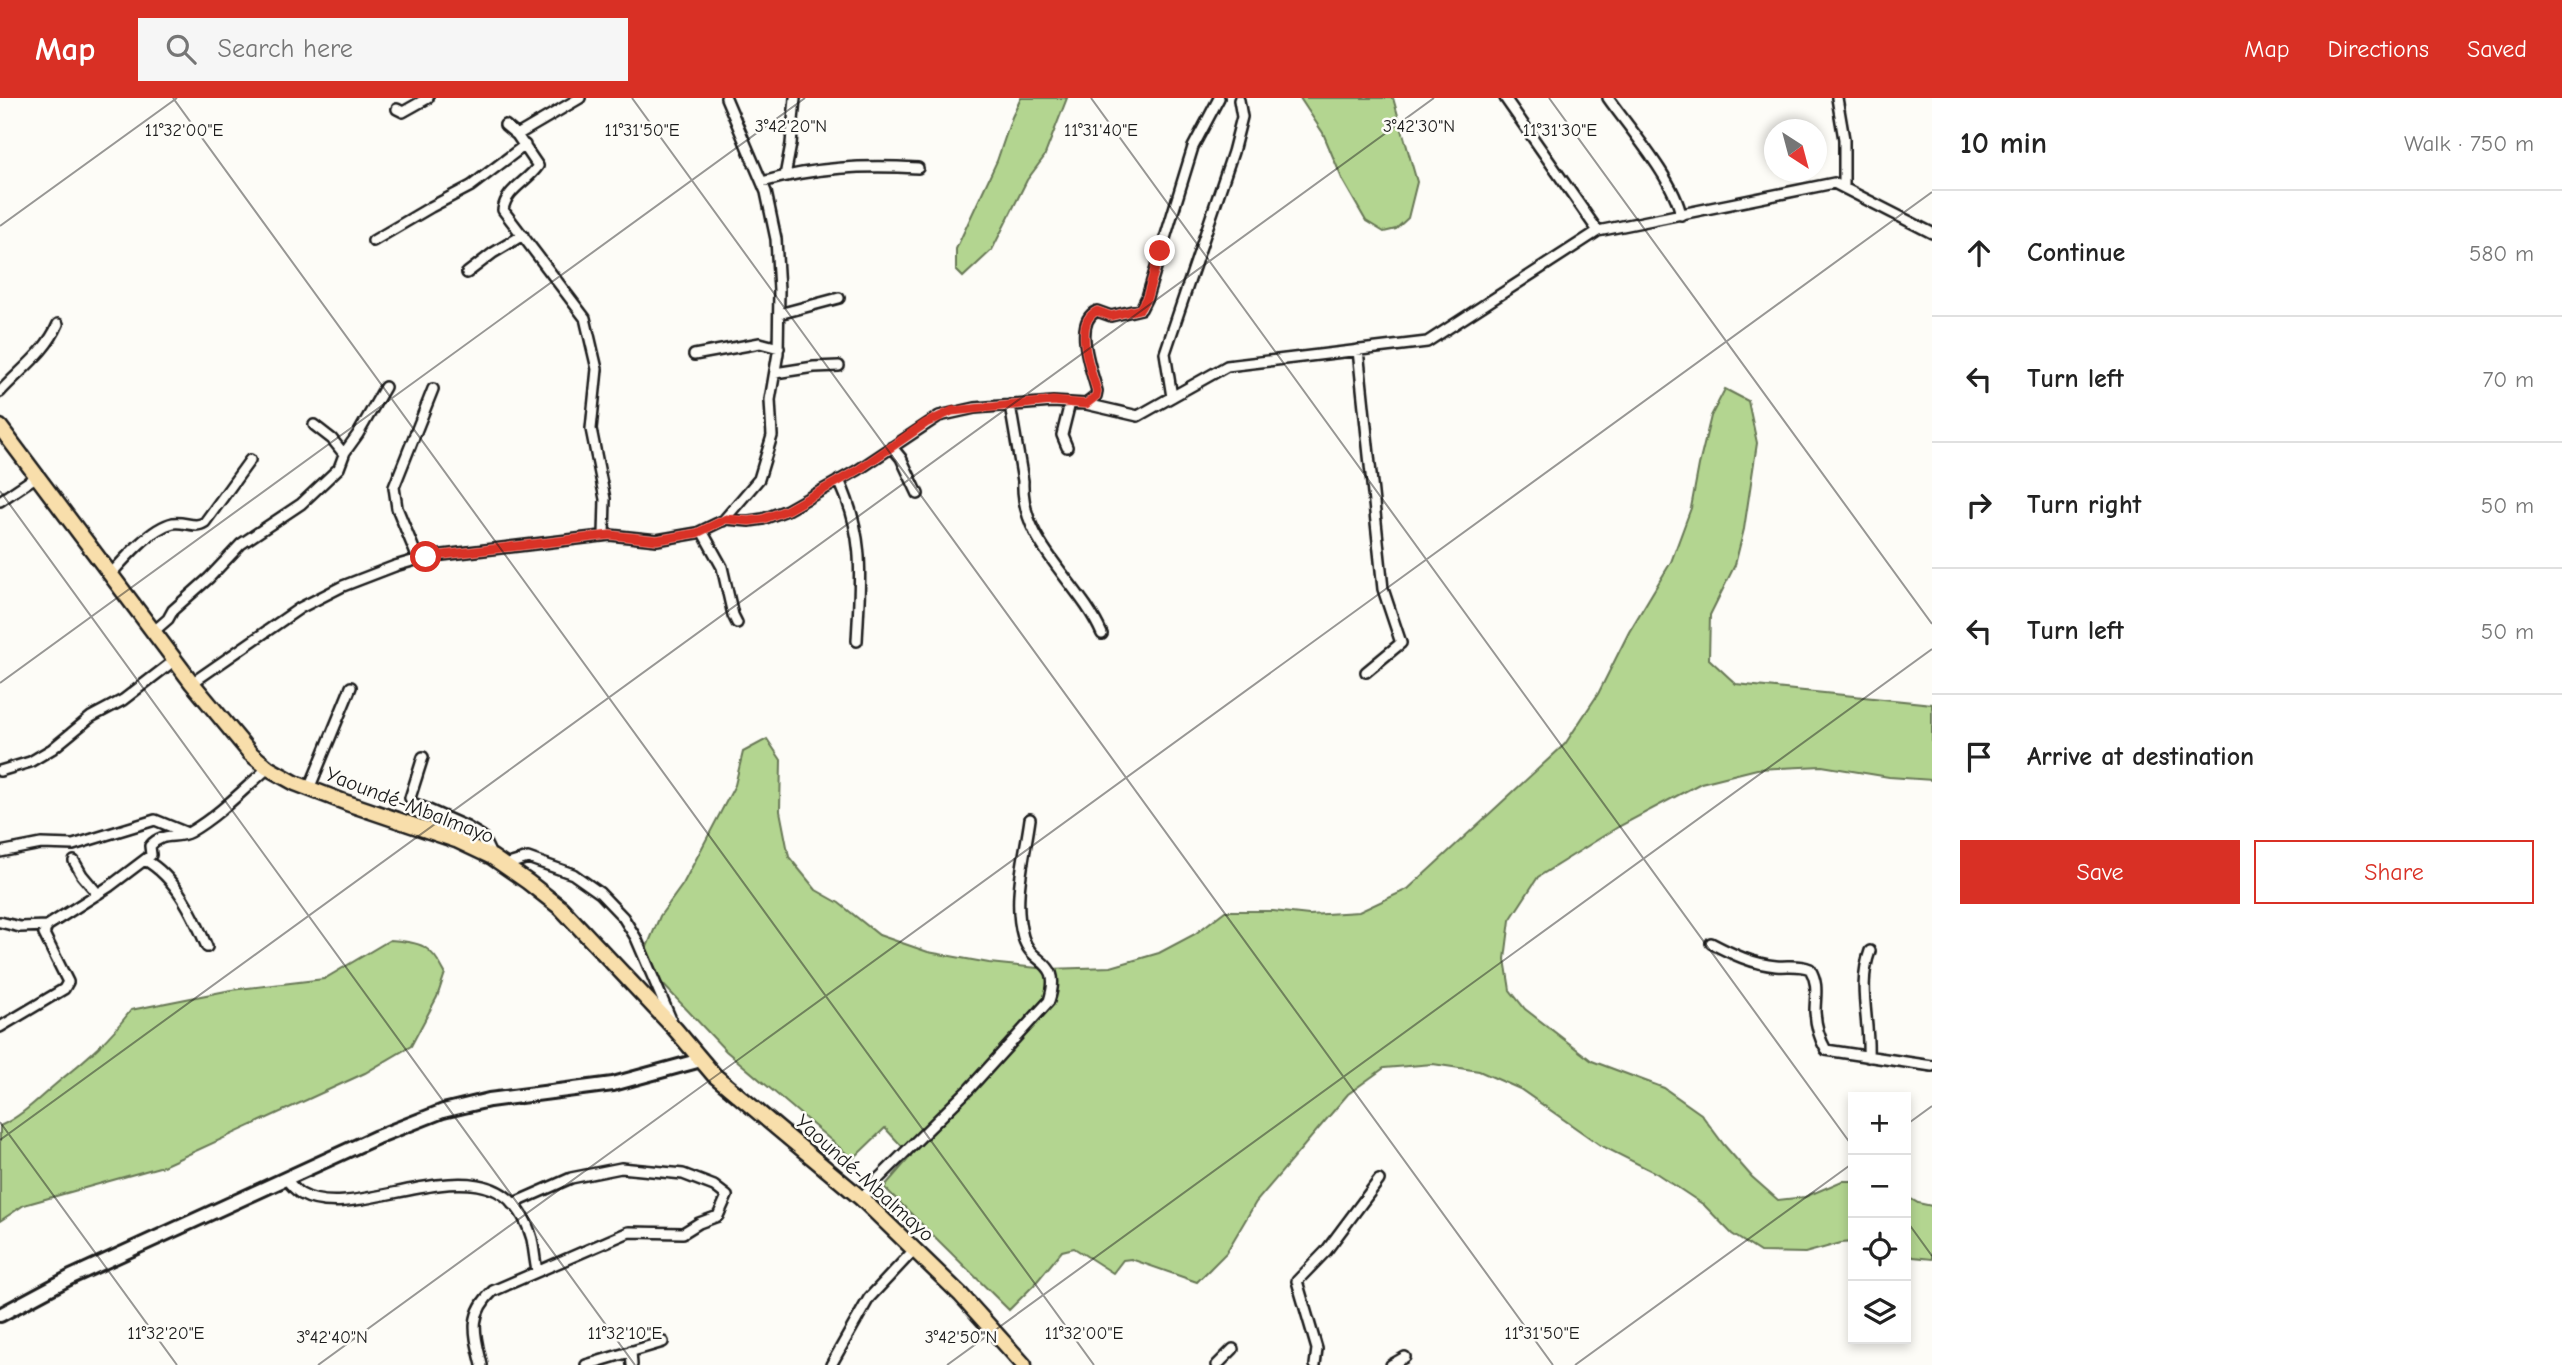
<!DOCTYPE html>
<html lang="en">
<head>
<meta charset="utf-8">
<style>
	:root { --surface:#fff; --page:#f6f6f6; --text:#222; --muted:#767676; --line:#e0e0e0; --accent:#d93025 }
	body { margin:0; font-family:"Comic Neue",sans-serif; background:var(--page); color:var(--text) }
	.controls { position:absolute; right:21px; bottom:21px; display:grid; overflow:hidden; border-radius:0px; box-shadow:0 4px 10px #0003 }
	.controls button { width:63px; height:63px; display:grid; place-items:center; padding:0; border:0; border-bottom:2px solid var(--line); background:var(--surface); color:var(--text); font:35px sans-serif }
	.compass { position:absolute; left:1764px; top:21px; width:63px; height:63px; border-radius:50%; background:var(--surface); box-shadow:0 4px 10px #0003; rotate:144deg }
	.stop { position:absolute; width:21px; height:21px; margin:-16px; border:5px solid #d93025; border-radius:50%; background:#fff }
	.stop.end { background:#d93025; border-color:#fff; box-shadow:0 2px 7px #0008 }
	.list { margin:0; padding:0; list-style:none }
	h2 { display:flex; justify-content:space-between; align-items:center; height:91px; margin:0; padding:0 28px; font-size:30px }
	h2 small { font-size:23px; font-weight:400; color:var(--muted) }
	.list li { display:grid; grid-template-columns:46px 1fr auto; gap:21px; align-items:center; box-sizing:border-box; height:126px; padding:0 28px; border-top:2px solid var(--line) }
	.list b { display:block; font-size:26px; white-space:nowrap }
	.list em { font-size:23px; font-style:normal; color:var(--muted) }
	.actions { display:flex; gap:14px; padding:21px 28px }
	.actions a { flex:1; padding:16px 0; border:2px solid var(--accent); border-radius:0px; text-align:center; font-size:24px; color:var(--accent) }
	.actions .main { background:var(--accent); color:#fff }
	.icon { flex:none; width:38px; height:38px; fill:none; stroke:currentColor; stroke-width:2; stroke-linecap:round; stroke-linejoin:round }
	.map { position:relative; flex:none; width:1932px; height:1267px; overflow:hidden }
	header { display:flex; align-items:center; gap:42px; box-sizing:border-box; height:98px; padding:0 35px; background:var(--accent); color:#fff }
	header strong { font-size:33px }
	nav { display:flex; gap:38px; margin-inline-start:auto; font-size:24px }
	.search { width:490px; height:63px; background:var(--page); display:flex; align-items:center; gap:18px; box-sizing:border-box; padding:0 24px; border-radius:0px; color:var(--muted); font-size:26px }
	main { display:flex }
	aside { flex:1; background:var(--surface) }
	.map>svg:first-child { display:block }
	.green { fill:#b3d590; stroke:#687856; stroke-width:2 }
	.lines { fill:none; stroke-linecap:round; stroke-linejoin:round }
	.minor-casing { stroke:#1c1c1c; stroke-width:14 }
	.secondary-casing { stroke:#1c1c1c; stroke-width:18 }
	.trunk-casing { stroke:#1c1c1c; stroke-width:19 }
	.minor { stroke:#fdfcf7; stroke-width:9 }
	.secondary { stroke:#fdfcf7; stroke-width:12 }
	.trunk { stroke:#f8deab; stroke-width:14 }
	.route { stroke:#d93025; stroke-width:9 }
	.ticks { fill:none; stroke:#1c1c1c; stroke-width:2; stroke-opacity:0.45 }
	.labels { text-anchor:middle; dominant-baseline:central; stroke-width:5; stroke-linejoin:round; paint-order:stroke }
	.street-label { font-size:21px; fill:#1c1c1c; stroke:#fdfcf7 }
	.ticks-label { font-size:18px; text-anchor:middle; fill:#1c1c1c; stroke:#fdfcf7; stroke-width:5; stroke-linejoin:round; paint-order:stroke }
</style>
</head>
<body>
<header>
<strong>Map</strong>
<div class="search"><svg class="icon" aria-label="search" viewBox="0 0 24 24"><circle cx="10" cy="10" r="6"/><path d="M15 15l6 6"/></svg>Search here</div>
<nav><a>Map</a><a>Directions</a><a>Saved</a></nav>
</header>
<main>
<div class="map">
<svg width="1932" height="1267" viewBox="0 0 1932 1267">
	<rect width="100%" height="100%" fill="#fdfcf7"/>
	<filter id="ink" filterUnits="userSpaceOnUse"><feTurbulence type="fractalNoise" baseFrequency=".0143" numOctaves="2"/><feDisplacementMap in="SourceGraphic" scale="14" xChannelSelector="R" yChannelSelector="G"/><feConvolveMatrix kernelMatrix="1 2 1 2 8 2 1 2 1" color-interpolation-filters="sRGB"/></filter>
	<g filter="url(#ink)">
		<!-- green -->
		<path class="green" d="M1021,0h46l-23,59 -17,23 -35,70 -29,27 -7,-7v-21l41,-88 15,-44z
			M1300,0h93l24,84 -9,36 -12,11 -12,3 -18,-11 -23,-40 -20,-48z
			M1725,291l23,12 9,42 -13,86 -9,36 -25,50 -1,44 27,25 196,20v76l-43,-3 -67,-11 -65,3 -56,14 -83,44 -80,50 -28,43 -5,39 5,31 15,19 67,52 72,27 37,26 23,31 28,32 26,23 27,-3 37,-16h11v61l-12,1 -36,10 -45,-1 -28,-18 -28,-29 -48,-32 -56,-28 -80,-56 -41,-18 -46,-7 -49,4 -36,26 -92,108 -30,51 -29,29 -66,-23 -8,1 -10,13 -39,-25 -12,3 -28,34 -25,25 -125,-123 27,-31 -26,-28 -32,31 -127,-108 -85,-90 19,-45 23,-32 52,-99 8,-33 24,-13 14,21 -1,51 9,46 27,33 23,13 40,32 49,17 61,11 59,6 63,-2 48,-14 36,-19 30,-23h48l36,4 50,-3 49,-23 157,-145 33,-50 31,-62 42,-70 20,-54 8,-43 12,-49z
			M390,842c31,2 41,5 55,33l-8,24 -26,49 -46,27 -202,93 -139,39 -24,16v-95c22,-10 38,-27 57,-43 30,-25 51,-42 74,-73l100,-20 93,-11z
			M1906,1098l12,7 14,3v53l-19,-2 -7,-4z"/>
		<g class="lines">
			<defs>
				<path id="minor" d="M1505,0l93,133
					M1608,0c21,30 67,83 73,117
					M1837,0l7,41v49
					M397,11l6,3 25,-14
					M505,27l12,10 21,31c-11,16 -32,23 -35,44l82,108 12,51 -6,60 14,70 -1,36
					M517,37l63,-37
					M785,78l6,-32 4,-46
					M762,84c54,-15 101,-17 156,-14
					M373,143l58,-34 40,-21 54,-41
					M467,175l26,-20 30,-18
					M779,216l60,-16
					M1358,252l25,239 18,54 -35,29
					M694,257l66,-12 19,5
					M775,275l39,-6 25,-1
					M0,294c21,-23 46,-40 58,-68
					M1172,299l-7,-44 68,-201 9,-35 -3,-17
					M1086,306l52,12 89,-50 200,-24 171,-111 236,-48 98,50
					M1010,307l13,76c-3,62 56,100 79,153
					M314,327l18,14 12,15
					M892,349l9,11 17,36
					M1067,349l-5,-12 8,-32
					M839,382c27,59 21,99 18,161
					M0,403l37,-25
					M723,423l36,-42 13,-43 -2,-36 8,-47 1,-63 -3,-51 -10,-47 -40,-94
					M702,433l20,36 11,48 4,8
					M418,461l-21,-51 -3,-21 39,-98
					M110,477c15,-17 41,-47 63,-52 12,-2 22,6 32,-1l45,-62
					M153,534l15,-13 5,-9 36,-32 32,-34 60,-40 38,-36 6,-16 13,-18 27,-47
					M192,585l108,-75 43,-22 52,-20 31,-9 184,-22 47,5 40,-7 29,-14 23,2 14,-2 24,-9 71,-40 81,-54 36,-8 78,-6 33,2 10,-8 1,-5c-5,-20 -25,-69 0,-80l14,5 30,-7 6,-12 46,-150 26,-49
					M423,659l-13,41 3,5 54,24 15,9 10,21
					M0,673l30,-9 22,-13 39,-32 32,-17 52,-40
					M309,691l42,-102
					M0,754l41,-8 32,1 82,-25 32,13
					M145,762c31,17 49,56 62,87
					M74,763l8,14 16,19
					M505,767l23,-7 45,16 27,19 23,24 13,21 37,86
					M0,824l20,5 27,-1 63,-40 41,-31 -1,-9c13,-15 26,-6 40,-14 29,-17 53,-42 78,-64
					M1711,845c21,11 42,21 65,23 12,1 22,-2 34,3 9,15 5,27 5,43 1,14 4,26 11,38l106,16
					M0,929l64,-38 4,-7 -24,-48 3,-8
					M1868,959c2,-36 -11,-71 2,-106
					M286,1081c4,5 9,11 15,15 60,35 199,-70 231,45 2,11 3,22 5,32
					M862,1101l15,-19 93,-92 79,-87c14,-44 -17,-33 -26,-64 -11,-38 2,-80 7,-118
					M631,1253l1,14
					M482,1267c-7,-30 -15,-50 11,-74l136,-59 54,1 16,-10 19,-7 9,-20 -13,-10 -31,-12 -62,-6 -50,10 -59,26
					M586,1267l77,-23
					M831,1267l38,-67 45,-48
					M1217,1267l16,-16
					M1315,1267l2,-16 -20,-68 29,-30 53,-71
					M1391,1267l14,-8"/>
				<path id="secondary" d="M0,1217l71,-38 306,-140 66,-26 46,-11 124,-16 88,-24"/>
				<path id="trunk" d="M0,329l192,256 58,70 18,15 27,15 52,20 109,37 36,17 36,25 33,26 114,121 39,46 148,124 99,96 63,70"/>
			</defs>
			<!-- minor casing -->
			<use href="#minor" class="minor-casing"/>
			<!-- secondary casing -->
			<use href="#secondary" class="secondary-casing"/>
			<!-- trunk casing -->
			<use href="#trunk" class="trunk-casing"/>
			<!-- minor -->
			<use href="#minor" class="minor"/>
			<!-- secondary -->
			<use href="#secondary" class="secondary"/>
			<!-- trunk -->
			<use href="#trunk" class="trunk"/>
		</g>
	</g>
	<g class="lines" filter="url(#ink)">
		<!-- route -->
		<path class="route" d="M426,459l184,-22 47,5 40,-7 29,-14 23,2 14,-2 24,-9 71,-40 68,-47 26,-12 101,-10 33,3 10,-8 1,-5c-6,-20 -25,-69 0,-80l14,5 29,-7 7,-12 13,-46"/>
	</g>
	<!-- ticks -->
	<path class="ticks" d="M173,0l921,1267M632,0l921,1267M1091,0l762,1049M1549,0l383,526M0,128l177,-128M0,393l635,874M0,585l805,-585M0,1024l177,243M1906,1027l26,-19M0,1042l1434,-1042M1906,1122l26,36M318,1267l1614,-1173M947,1267l985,-716M1575,1267l278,-202"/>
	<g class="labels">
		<!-- street labels -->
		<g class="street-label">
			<text transform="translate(410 707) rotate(21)">Yaoundé-Mbalmayo</text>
			<text transform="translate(865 1080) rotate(42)">Yaoundé-Mbalmayo</text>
		</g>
	</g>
	<g class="ticks-label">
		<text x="1419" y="34">3°42'30"N</text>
		<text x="791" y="34">3°42'20"N</text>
		<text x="184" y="38">11°32'00"E</text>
		<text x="642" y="38">11°31'50"E</text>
		<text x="1101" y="38">11°31'40"E</text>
		<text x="1560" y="38">11°31'30"E</text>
		<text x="166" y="1241">11°32'20"E</text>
		<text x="625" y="1241">11°32'10"E</text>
		<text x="1084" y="1241">11°32'00"E</text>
		<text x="1542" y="1241">11°31'50"E</text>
		<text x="332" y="1245">3°42'40"N</text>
		<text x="961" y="1245">3°42'50"N</text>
	</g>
</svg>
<div class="controls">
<button>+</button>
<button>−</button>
<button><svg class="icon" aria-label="locate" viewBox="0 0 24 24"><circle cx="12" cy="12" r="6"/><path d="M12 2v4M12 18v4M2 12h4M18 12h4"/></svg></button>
<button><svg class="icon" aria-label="layers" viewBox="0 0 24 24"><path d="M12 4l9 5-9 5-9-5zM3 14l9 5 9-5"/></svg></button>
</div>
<svg class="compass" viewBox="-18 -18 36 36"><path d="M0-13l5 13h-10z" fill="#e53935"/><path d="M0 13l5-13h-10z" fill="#767676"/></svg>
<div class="stop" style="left:426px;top:459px"></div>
<div class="stop end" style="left:1160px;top:153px"></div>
</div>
<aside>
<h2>10 min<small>Walk · 750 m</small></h2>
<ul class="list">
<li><svg class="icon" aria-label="ahead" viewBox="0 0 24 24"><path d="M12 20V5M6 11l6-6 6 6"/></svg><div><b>Continue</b></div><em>580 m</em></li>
<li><svg class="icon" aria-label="left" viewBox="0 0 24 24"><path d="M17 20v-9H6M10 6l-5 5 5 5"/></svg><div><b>Turn left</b></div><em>70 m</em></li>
<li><svg class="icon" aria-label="right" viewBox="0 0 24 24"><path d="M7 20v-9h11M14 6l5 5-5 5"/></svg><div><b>Turn right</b></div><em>50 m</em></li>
<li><svg class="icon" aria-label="left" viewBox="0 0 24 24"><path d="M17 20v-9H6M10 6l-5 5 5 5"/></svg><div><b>Turn left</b></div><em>50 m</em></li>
<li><svg class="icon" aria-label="arrive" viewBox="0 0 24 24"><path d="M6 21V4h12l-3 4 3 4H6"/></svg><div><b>Arrive at destination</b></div></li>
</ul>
<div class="actions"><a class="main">Save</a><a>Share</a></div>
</aside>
</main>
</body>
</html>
